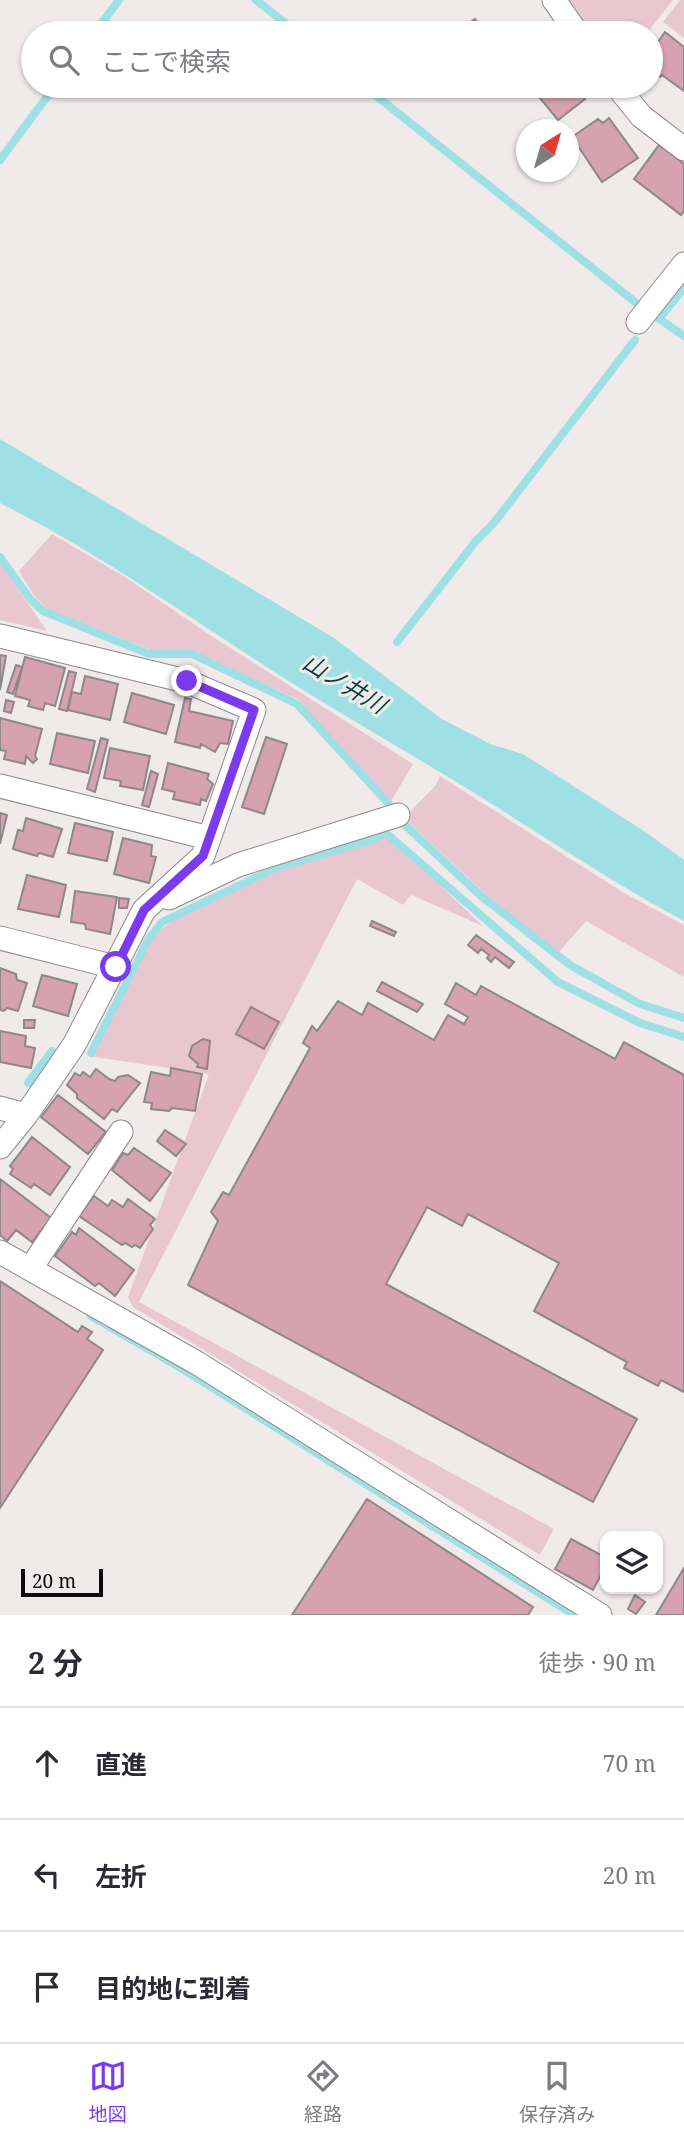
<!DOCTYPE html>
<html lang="ja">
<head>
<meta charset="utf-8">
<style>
	:root { --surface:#fff; --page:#f7f7f7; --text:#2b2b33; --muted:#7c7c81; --line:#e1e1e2; --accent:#7c3aed }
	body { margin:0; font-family:"Noto Serif","Noto Sans JP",serif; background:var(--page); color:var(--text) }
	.controls { position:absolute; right:21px; bottom:21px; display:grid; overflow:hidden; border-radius:14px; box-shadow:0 2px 5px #0004 }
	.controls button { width:63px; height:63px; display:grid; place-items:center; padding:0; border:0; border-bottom:2px solid var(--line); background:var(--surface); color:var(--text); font:35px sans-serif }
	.compass { position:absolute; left:516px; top:119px; width:63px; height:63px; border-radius:50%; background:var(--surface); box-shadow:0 2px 5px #0004; rotate:37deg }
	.scale { position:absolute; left:21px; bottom:18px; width:82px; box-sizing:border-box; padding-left:7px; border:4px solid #0d0b0c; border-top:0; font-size:19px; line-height:24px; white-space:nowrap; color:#0d0b0c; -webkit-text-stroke:5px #f0eaeb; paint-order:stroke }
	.stop { position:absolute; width:21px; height:21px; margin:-16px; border:5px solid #7c3aed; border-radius:50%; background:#fff }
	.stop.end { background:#7c3aed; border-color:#fff; box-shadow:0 2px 7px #0008 }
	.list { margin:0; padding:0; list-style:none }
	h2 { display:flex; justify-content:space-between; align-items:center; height:91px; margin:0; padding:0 28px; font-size:30px }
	h2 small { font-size:23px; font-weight:400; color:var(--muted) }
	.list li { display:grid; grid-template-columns:46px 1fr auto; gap:21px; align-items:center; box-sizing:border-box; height:112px; padding:0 28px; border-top:2px solid var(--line) }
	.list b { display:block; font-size:26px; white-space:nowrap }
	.list em { font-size:23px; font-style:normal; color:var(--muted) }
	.icon { flex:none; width:38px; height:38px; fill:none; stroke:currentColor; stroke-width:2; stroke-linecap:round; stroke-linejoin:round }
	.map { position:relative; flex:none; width:684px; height:1615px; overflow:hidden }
	.search { position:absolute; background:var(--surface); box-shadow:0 2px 5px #0004; left:21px; right:21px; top:21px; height:77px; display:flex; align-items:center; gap:18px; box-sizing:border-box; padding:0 24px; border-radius:38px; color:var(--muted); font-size:26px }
	.sheet { height:427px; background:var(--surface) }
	nav { display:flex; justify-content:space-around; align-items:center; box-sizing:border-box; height:98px; border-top:2px solid var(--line); background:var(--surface); font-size:19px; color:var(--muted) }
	nav a { display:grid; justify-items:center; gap:4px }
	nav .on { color:var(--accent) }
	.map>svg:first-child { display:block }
	.green { fill:#e9c7d1 }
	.water { fill:#9fe0e5 }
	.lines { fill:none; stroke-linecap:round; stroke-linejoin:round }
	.stream { stroke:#9fe0e5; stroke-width:8 }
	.building { fill:#d6a1b1; stroke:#8d8889; stroke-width:2 }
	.street-casing { stroke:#8e898b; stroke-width:25 }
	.street { stroke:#fff; stroke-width:23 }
	.route { stroke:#7c3aed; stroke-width:9 }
	.labels { text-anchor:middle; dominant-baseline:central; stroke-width:6; stroke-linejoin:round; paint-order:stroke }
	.water-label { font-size:23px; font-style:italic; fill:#003f43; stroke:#f0eaeb }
</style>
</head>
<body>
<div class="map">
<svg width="684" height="1615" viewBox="0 0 684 1615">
	<rect width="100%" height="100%" fill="#f0eaeb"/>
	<!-- green -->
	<path class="green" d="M565,0h108l-26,33h-59l-24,-32z
		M680,0h4v38l-21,-16z
		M52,534l73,43 88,60 200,127 -23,39 -91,-103 -104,-48 -44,-2 -104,-41 -12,-12 -16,-26z
		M0,563l47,68 -47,-11z
		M440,776l184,117 60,32v52l-98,-56 -27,31 -64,-49 -91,-85 32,-33z
		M387,835l96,91 -72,-31 -8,10 -46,-26 -218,423 415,227 -14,26 -407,-248 -5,-10 81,-223 -121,-18 66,-121 32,-25 99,-43z"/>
	<!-- water -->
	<path class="water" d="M0,439l334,199 108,81 48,25 33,10 124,79 37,27v61c-72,-39 -139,-84 -208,-127 -68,-42 -138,-81 -205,-124 -89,-58 -176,-119 -271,-167z"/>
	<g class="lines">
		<!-- stream -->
		<path class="stream" d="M256,0l42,33
			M94,33l25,-33
			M364,86l271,216 49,34
			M0,160l55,-74
			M659,319l25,-31
			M0,557l31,43 12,11 106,43h43l105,50 91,99 15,20 78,73 89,69 70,39 44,14
			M397,642l79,-101 17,-17 142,-184
			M91,1053l57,-113 14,-18 114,-54 96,-28 14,-7 172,149 82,41 44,14
			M28,1083l24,-32
			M91,1316l90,52 393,247"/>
	</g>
	<!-- building -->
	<path class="building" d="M475,19l8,12 -2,2h-24z
		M665,32l19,15v44l-22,-16 -2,2 -9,-6v-19z
		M530,86h44l11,13 -27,21z
		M609,118l29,40 -36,24 -30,-45 26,-18 5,4z
		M659,145l25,19v47l-3,4 -47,-36z
		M0,655l6,1 -6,34z
		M25,657l40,11 -10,38 -10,-3 -2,7 -15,-4 2,-6 -15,-4z
		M16,665l6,2 -9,27 -6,-2z
		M69,671l7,2 -9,38 -8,-2z
		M85,676l33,8 -8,36 -42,-10 4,-18 9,2z
		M132,693l42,12 -8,29 -42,-12z
		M185,698l6,1 -2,12 44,10 -5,23 -8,-1 -5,9 -14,-8 -1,4 -25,-6z
		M6,700l8,2 -3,11 -7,-2z
		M0,718l42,11 -7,27 2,3 -4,4 -7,-7 -1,8 -21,-5 2,-8 -6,-1z
		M57,733l38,8 -7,32 -38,-9z
		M266,737l21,7 -23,70 -22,-7z
		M101,738l7,2 -13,52 -8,-3z
		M110,748l40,8 -7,34 -23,-4 1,-5 -17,-3z
		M168,763l41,11 -2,5 6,5 -7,17 -5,-2 -1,6 -27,-6 2,-7 -13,-3z
		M151,771l7,3 -9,33 -7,-2z
		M0,813l7,2 -7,29z
		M26,818l36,11 -9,28 -14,-4 -2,3 -24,-7 5,-19 5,1z
		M75,823l38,9 -6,29 -39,-8z
		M123,838l29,7 -1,11 5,1 -7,26 -35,-9z
		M27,875l39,10 -7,32 -41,-8z
		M75,891l42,6 -7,37 -24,-5 -1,-5 -14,-2z
		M119,898l10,1 -2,9h-8z
		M372,921l24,11 -2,4 -24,-10z
		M476,935l38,27 -5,6 -14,-11 -4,5 -4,-4 2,-3 -8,-6 -3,4 -10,-8z
		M0,968l16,6 1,6 10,3 -9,28 -11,-3 -3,3 -4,-1z
		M42,975l35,9 -9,32 -35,-10z
		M382,982l41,22 -6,8 -40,-21z
		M456,983l20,12 5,-9 134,73 9,-17 60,33v317l-23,-12 -3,6 -34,-18 3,-6 -93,-51 25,-48 -91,-49 -6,12 -35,-19 -41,77 251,135 -44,83 -405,-217 30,-64 -7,-9 12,-20 6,3 81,-147 -7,-5 9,-17 5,5 21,-30 24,14 6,-12 66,37 14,-25 16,9 4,-7 -23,-13z
		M251,1007l28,15 -15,27 -28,-15z
		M24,1020h11l-1,8h-10z
		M0,1031l26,5 -1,10 10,2 -4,20 -31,-6z
		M203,1039l7,2 -3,28 -10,-2 1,-3 -9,-8 3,-10z
		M171,1068l31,6 -7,37 -23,-3 -3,3 -18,-2 1,-6 -8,-1 7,-30 19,4z
		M96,1069l13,10 6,2 3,-4 10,-2 12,8 -23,29 -5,-3 -8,10 -27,-21v-4l-10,-9 8,-12 5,3 3,-4 7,5z
		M58,1095l48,37 -18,22 -47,-37z
		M165,1130l21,14 -10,12 -19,-15z
		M32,1137l38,30 -20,28 -16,-11 -3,4 -21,-14 3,-5 -3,-3z
		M134,1148l37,25 -21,28 -38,-31 11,-17 5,2z
		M0,1179l51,39 -19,24 -16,-12 -9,11 -7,-6z
		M94,1196l14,10 4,-6 11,7 5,-8 27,20 -5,6 3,4 -13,19 -5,-3 -3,2 -7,-4 -3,2 -43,-29z
		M79,1228l55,42 -19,26 -16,-13 -4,3 -40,-30 17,-24 4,3z
		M0,1281l78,51 4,-6 10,6 -5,7 16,11 -103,158z
		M367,1499l166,108 -5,8h-236z
		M571,1539l34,18v10l-12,23 -38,-21z
		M684,1568v47h-28z
		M635,1595l10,7 -9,12 -8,-5z"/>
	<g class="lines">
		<defs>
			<path id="street" d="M554,0l23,33
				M617,86l24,30 43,33
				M638,322l46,-58
				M0,636l186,45 68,29 -51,146 -59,54 -70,135 -48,70 -26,-7
				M0,786l209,52
				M169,898l69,-33 160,-50
				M0,938l115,29
				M0,1147l26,-32
				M0,1252l197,111 403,252
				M31,1268l90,-136"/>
		</defs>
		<!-- street casing -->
		<use href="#street" class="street-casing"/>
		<!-- street -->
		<use href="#street" class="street"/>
	</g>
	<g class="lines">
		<!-- route -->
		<path class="route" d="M116,967l28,-57 59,-54 51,-146 -67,-29"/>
	</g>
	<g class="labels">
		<!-- water labels -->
		<g class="water-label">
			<text transform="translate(345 683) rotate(31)">山ノ井川</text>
		</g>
	</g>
</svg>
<div class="controls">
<button><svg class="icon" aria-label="layers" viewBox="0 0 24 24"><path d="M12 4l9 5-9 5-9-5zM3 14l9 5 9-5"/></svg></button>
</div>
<svg class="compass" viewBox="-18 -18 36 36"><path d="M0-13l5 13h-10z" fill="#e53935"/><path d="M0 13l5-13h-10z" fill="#7c7c81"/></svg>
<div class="scale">20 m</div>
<div class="stop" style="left:116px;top:967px"></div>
<div class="stop end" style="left:187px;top:681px"></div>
<div class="search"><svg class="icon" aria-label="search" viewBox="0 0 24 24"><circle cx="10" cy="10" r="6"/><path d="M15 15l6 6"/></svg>ここで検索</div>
</div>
<section class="sheet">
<h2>2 分<small>徒歩 · 90 m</small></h2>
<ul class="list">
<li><svg class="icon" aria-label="ahead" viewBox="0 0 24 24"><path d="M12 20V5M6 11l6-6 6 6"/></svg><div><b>直進</b></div><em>70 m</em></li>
<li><svg class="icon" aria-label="left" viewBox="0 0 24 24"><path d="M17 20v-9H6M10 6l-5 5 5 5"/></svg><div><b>左折</b></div><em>20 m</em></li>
<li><svg class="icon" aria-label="arrive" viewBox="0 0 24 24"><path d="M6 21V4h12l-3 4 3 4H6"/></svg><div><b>目的地に到着</b></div></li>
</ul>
</section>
<nav>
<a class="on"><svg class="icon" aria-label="map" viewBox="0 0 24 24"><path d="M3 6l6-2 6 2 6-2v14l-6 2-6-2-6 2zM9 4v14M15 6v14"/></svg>地図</a>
<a><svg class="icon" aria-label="directions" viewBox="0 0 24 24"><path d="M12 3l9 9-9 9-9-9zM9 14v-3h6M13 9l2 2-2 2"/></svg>経路</a>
<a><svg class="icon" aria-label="saved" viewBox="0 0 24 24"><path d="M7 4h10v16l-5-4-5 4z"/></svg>保存済み</a>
</nav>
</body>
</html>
